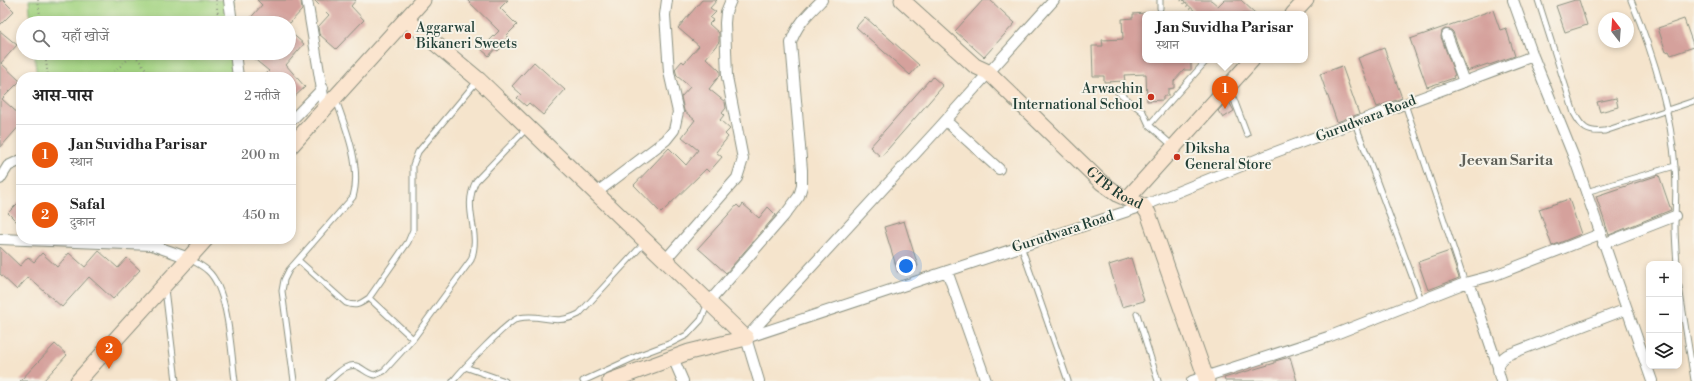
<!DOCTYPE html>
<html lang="hi">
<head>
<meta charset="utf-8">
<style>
	:root { --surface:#fff; --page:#f2f2f2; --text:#222; --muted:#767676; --line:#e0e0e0; --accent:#ea580c }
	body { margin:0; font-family:"Libre Bodoni","Noto Serif Devanagari",serif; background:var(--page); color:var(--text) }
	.controls { position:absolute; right:12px; bottom:12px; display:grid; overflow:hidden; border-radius:8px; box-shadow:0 2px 6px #0003 }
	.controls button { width:36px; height:36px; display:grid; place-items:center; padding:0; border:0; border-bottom:1px solid var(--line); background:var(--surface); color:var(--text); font:20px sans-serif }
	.compass { position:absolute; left:1598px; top:12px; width:36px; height:36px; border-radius:50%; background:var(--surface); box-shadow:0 2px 6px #0003; rotate:343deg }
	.you { position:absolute; left:906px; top:266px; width:14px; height:14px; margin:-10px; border:3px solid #fff; border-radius:50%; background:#1a73e8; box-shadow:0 0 0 6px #1a73e833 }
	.badge { display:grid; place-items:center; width:26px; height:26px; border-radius:50%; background:var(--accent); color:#fff; font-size:13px; font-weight:700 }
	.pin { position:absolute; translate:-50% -33px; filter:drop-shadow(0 1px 2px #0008) }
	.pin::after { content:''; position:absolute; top:21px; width:14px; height:12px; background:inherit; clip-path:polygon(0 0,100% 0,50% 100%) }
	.popup { position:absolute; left:1142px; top:11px; width:166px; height:52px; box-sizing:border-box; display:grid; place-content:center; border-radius:8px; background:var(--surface); filter:drop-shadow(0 1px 3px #0005); font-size:13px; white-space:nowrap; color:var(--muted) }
	.popup b { font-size:15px; color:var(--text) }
	.popup::after { content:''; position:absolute; left:50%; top:100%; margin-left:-8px; border:8px solid transparent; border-top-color:var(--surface) }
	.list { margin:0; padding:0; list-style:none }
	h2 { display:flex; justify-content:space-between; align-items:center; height:52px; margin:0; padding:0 16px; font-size:17px }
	h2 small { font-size:13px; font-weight:400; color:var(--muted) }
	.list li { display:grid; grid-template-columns:26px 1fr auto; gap:12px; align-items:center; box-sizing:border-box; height:60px; padding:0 16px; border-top:1px solid var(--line) }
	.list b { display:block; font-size:15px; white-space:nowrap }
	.list p { margin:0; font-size:13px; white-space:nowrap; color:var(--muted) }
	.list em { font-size:13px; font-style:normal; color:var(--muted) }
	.icon { flex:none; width:22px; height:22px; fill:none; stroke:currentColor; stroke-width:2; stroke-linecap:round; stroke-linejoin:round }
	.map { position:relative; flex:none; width:1694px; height:381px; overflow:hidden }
	.search { position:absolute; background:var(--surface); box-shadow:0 2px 6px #0003; left:16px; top:16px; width:280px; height:44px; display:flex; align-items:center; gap:10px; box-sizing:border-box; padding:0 14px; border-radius:22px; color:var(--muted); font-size:15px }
	.panel { position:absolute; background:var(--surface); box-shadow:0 2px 6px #0003; left:16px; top:72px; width:280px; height:172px; border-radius:16px }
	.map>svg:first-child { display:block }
	.green { fill:#a4d483; stroke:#62885c }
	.building { fill:#d5a19c }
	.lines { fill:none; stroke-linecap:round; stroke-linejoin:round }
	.lane-casing { stroke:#8a9080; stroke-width:7 }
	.street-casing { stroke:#8a9080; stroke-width:12 }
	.secondary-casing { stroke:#8a9080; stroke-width:17 }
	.path { stroke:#8a9080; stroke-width:2; stroke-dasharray:1 3; stroke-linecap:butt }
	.lane { stroke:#fff; stroke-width:5 }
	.street { stroke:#fff; stroke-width:10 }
	.secondary { stroke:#fbe5cf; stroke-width:15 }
	.poi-dot { fill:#c8321e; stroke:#f7f3e8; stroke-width:1.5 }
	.labels { text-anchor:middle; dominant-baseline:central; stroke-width:4; stroke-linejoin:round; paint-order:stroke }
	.poi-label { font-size:14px; fill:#1f3d34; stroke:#f7f3e8; text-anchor:start }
	.street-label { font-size:14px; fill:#1f3d34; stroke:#f7f3e8 }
	.neighbourhood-label { font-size:15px; font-weight:bold; fill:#5f6058; stroke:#f7f3e8 }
</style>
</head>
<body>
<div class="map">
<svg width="1694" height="381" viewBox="0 0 1694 381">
	<rect width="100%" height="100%" fill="#f7f3e8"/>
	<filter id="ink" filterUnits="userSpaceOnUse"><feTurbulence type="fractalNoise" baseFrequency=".025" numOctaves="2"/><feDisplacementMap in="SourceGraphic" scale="8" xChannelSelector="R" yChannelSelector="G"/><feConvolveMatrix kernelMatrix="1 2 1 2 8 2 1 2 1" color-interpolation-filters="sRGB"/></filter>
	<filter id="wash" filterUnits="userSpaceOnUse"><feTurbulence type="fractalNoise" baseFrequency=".012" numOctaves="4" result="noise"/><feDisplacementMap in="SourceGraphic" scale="16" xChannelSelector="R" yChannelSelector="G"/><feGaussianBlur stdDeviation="0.9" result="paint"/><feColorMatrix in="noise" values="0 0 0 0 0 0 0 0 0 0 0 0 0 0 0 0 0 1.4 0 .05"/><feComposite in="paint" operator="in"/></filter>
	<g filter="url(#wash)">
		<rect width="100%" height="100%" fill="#f5e4cc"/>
		<!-- green -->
		<path class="green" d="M29,0h204l1,23h-203z
			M34,53h201l2,24h-200z"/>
		<g id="blocks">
			<!-- building -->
			<path class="building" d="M0,0h3l11,11 -14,14z
				M257,0h44l1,10 -12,13h-44l16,-18z
				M314,0h42l-5,6 13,14 -28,29 -17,-15 -1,-7 11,-12z
				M467,0h41l-8,8 17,17 -11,11 2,1 -5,5 2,2 -7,7 -3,-2 -6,7 -8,-7 18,-18z
				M702,0h15l-7,8 6,4 -6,6 3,2 -4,4 10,9v9l-13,16 14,13v4l-11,14 16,13 1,6 -4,5 2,2 -4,5 10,9 -5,5 3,3 -12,15 6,5 -13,15 -3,-3 -45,44 -27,-28 35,-37 17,17 12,-15 -16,-13 13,-17 -11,-9 -3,-14 9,-10 -13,-11 -2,-7 7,-8 2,2 15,-17 -21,-18z
				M983,0h7l25,23 -31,34 -29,-26z
				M1183,0h28l7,6 6,-6h17l15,14h-58z
				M1575,0h4l8,25 -22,7 -9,-26z
				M1493,10l7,20 6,-2 9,28 -26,9 -1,-1 -21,7 -14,-39 -2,-2 -6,-1 -3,2 -1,6 14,38 -2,1 1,2 -27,9 -17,-48z
				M1145,13v47h46v10h-7l-10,11v7l-6,1v7h-5v4l-16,1 -1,-27 -22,1 1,6 -21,1v-6h-11l-1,-30h11l-1,-6 21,-1 -1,-20 11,-1v-4z
				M865,17l54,48 -9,10 -54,-48z
				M1684,19l10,28 -23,8 -2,-4 -3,1 -8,-24z
				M0,31l17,14 -16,18 19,18 -18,18 19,17v8l-21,24z
				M289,31l15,13 -18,21 19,22 -14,13v-23h-28l6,-6 -22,-18h42z
				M1384,48l18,50 -25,9 -19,-49z
				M534,62l31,28 -22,25 -14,-12 -3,3 -9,-8 4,-4 -9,-8z
				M1342,66l17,48 -22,8 -17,-48z
				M933,77l10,9 -62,71 -11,-10 59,-67 1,1z
				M1616,98l2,9 -18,5 -3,-10z
				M1228,100l6,11 -11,7 -5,-7z
				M1659,175l12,35 -62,25 -13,-39z
				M1569,199l12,35 -29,12 -13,-37z
				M21,200v26l-13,-13z
				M743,204l16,14 9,-11 8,8 -50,58 -28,-25 39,-43 3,3z
				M904,221l14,45 -20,6 -14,-45z
				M0,247l20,19 8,-9 6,5 8,-9 15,14 12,-14 16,14 14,-16 19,17 9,-10 13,12 -27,29 -24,-22 -27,30 -34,-30 -11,13 -17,-16z
				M1450,251l9,27 -31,12 -10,-28z
				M1131,258l13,43 -22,6 -13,-42z
				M55,344l12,11 -24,26h-23z
				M1290,357l7,24h-72l-1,-3 51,-15v-2z"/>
		</g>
	</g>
	<g filter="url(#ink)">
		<use href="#blocks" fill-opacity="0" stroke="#8a9080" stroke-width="1"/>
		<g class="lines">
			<defs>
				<path id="lane" d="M1160,0v8
					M1538,0l36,113c8,15 13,20 31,18l89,-30
					M1631,0c22,53 40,110 44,167 2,19 0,38 0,58 0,13 1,26 2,39
					M1230,89l17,45
					M1117,91l26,21 6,13 24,21
					M1405,104l60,179
					M1355,123l66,177
					M1149,125l58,-65
					M1586,192l89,-26
					M1021,246l47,135
					M190,259c6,4 13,7 18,12 21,19 23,82 27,110
					M298,260l48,43c10,4 14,1 23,-5l39,-56 5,-12v-65l5,-13 60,-72
					M1679,287l15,93
					M165,289l11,92
					M369,298l44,41
					M1137,314l21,67
					M465,367l40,14
					M294,381l-12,-90 2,-11 5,-10 64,-73c9,-29 -7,-69 -17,-97
					M329,381c8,-7 19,-20 30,-14 6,3 9,7 16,8l9,-4 29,-32 58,-79c11,-29 -10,-50 5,-79l51,-53
					M453,381c9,-11 55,-61 66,-63 24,-5 34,9 60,-4l66,-72
					M583,381l59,-27 29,-11 16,-8 14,-15 7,-17"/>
				<path id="street" d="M229,0l3,23
					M307,0l18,108
					M1513,0l20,56 42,104 77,221
					M1447,35l17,47
					M235,53l3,24
					M291,121l32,-33
					M946,121l53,48
					M0,179l8,-13 13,-6
					M596,193l70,-53 8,-10 4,-18 -9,-40 -4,-57 2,-15
					M0,239l152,6 37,13
					M1603,244l72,-28
					M665,260l72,-82 6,-19 -16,-82 -2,-54 1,-11 5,-12
					M947,271l39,110
					M1469,282l29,85
					M709,302l75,-86 15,-20 3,-10v-16l-11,-127c5,-18 18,-30 31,-43
					M746,338l397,-132 130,-53 260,-97
					M673,358l10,23
					M759,381l-13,-43 192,-209 116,-129
					M1192,381l136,-44 137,-54 30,-8 105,-41
					M1501,381c-4,-12 -6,-18 6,-26l120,-46"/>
				<g id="secondary">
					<path d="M423,0l-17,19 73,61 267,258"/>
					<path id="s1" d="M902,0l73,66 13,6 113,110 18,13 24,11 5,7 59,168"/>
					<path d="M1293,14l13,-14"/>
					<path d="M291,146l115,-127"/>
					<path d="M1127,199l125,-139"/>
					<path d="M78,381l128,-142"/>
					<path d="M610,381l79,-29 57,-14"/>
				</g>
			</defs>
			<!-- lane casing -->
			<use href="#lane" class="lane-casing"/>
			<!-- street casing -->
			<use href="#street" class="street-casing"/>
			<!-- secondary casing -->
			<use href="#secondary" class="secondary-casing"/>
			<!-- path -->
			<path class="path" d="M38,0l3,23
				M216,0l3,23
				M1181,0l14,14
				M45,53l3,24
				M86,77l2,-3 6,3
				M99,77l9,-1
				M108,77l26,-23 18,23"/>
			<!-- lane -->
			<use href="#lane" class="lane"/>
			<!-- street -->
			<use href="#street" class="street"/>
			<!-- secondary -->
			<use href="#secondary" class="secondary"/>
		</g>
	</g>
	<!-- markers -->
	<g class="poi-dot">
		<circle cx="408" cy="36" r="4"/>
		<circle cx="1151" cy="97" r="4"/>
		<circle cx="1177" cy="157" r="4"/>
	</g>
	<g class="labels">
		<!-- poi labels -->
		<g class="poi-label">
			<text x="416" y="28">Aggarwal<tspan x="416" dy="16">Bikaneri Sweets</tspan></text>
			<text x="1143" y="89" text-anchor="end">Arwachin<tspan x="1143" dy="16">International School</tspan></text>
			<text x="1185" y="149">Diksha<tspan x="1185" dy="16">General Store</tspan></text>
		</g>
		<!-- street labels -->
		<g class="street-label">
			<text transform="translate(1366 119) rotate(-21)">Gurudwara Road</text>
			<text stroke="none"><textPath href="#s1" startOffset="285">GTB Road</textPath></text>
			<text transform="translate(1063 232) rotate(-18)">Gurudwara Road</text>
		</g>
		<!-- neighbourhood labels -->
		<g class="neighbourhood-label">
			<text x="1507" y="160">Jeevan Sarita</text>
		</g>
	</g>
</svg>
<div class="controls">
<button>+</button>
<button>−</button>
<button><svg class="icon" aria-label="layers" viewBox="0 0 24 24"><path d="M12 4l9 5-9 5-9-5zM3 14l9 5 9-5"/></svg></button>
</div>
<svg class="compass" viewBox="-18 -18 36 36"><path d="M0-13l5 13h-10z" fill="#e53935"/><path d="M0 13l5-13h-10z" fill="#767676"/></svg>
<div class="you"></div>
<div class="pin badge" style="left:1225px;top:109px">1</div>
<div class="popup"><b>Jan Suvidha Parisar</b>स्थान</div>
<div class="pin badge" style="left:109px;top:369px">2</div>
<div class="search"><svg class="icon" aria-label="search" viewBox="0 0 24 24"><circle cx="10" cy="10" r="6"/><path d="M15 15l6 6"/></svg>यहाँ खोजें</div>
<section class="panel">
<h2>आस-पास<small>2 नतीजे</small></h2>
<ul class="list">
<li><span class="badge">1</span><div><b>Jan Suvidha Parisar</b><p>स्थान</p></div><em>200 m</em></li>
<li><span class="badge">2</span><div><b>Safal</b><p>दुकान</p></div><em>450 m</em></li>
</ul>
</section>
</div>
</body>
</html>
